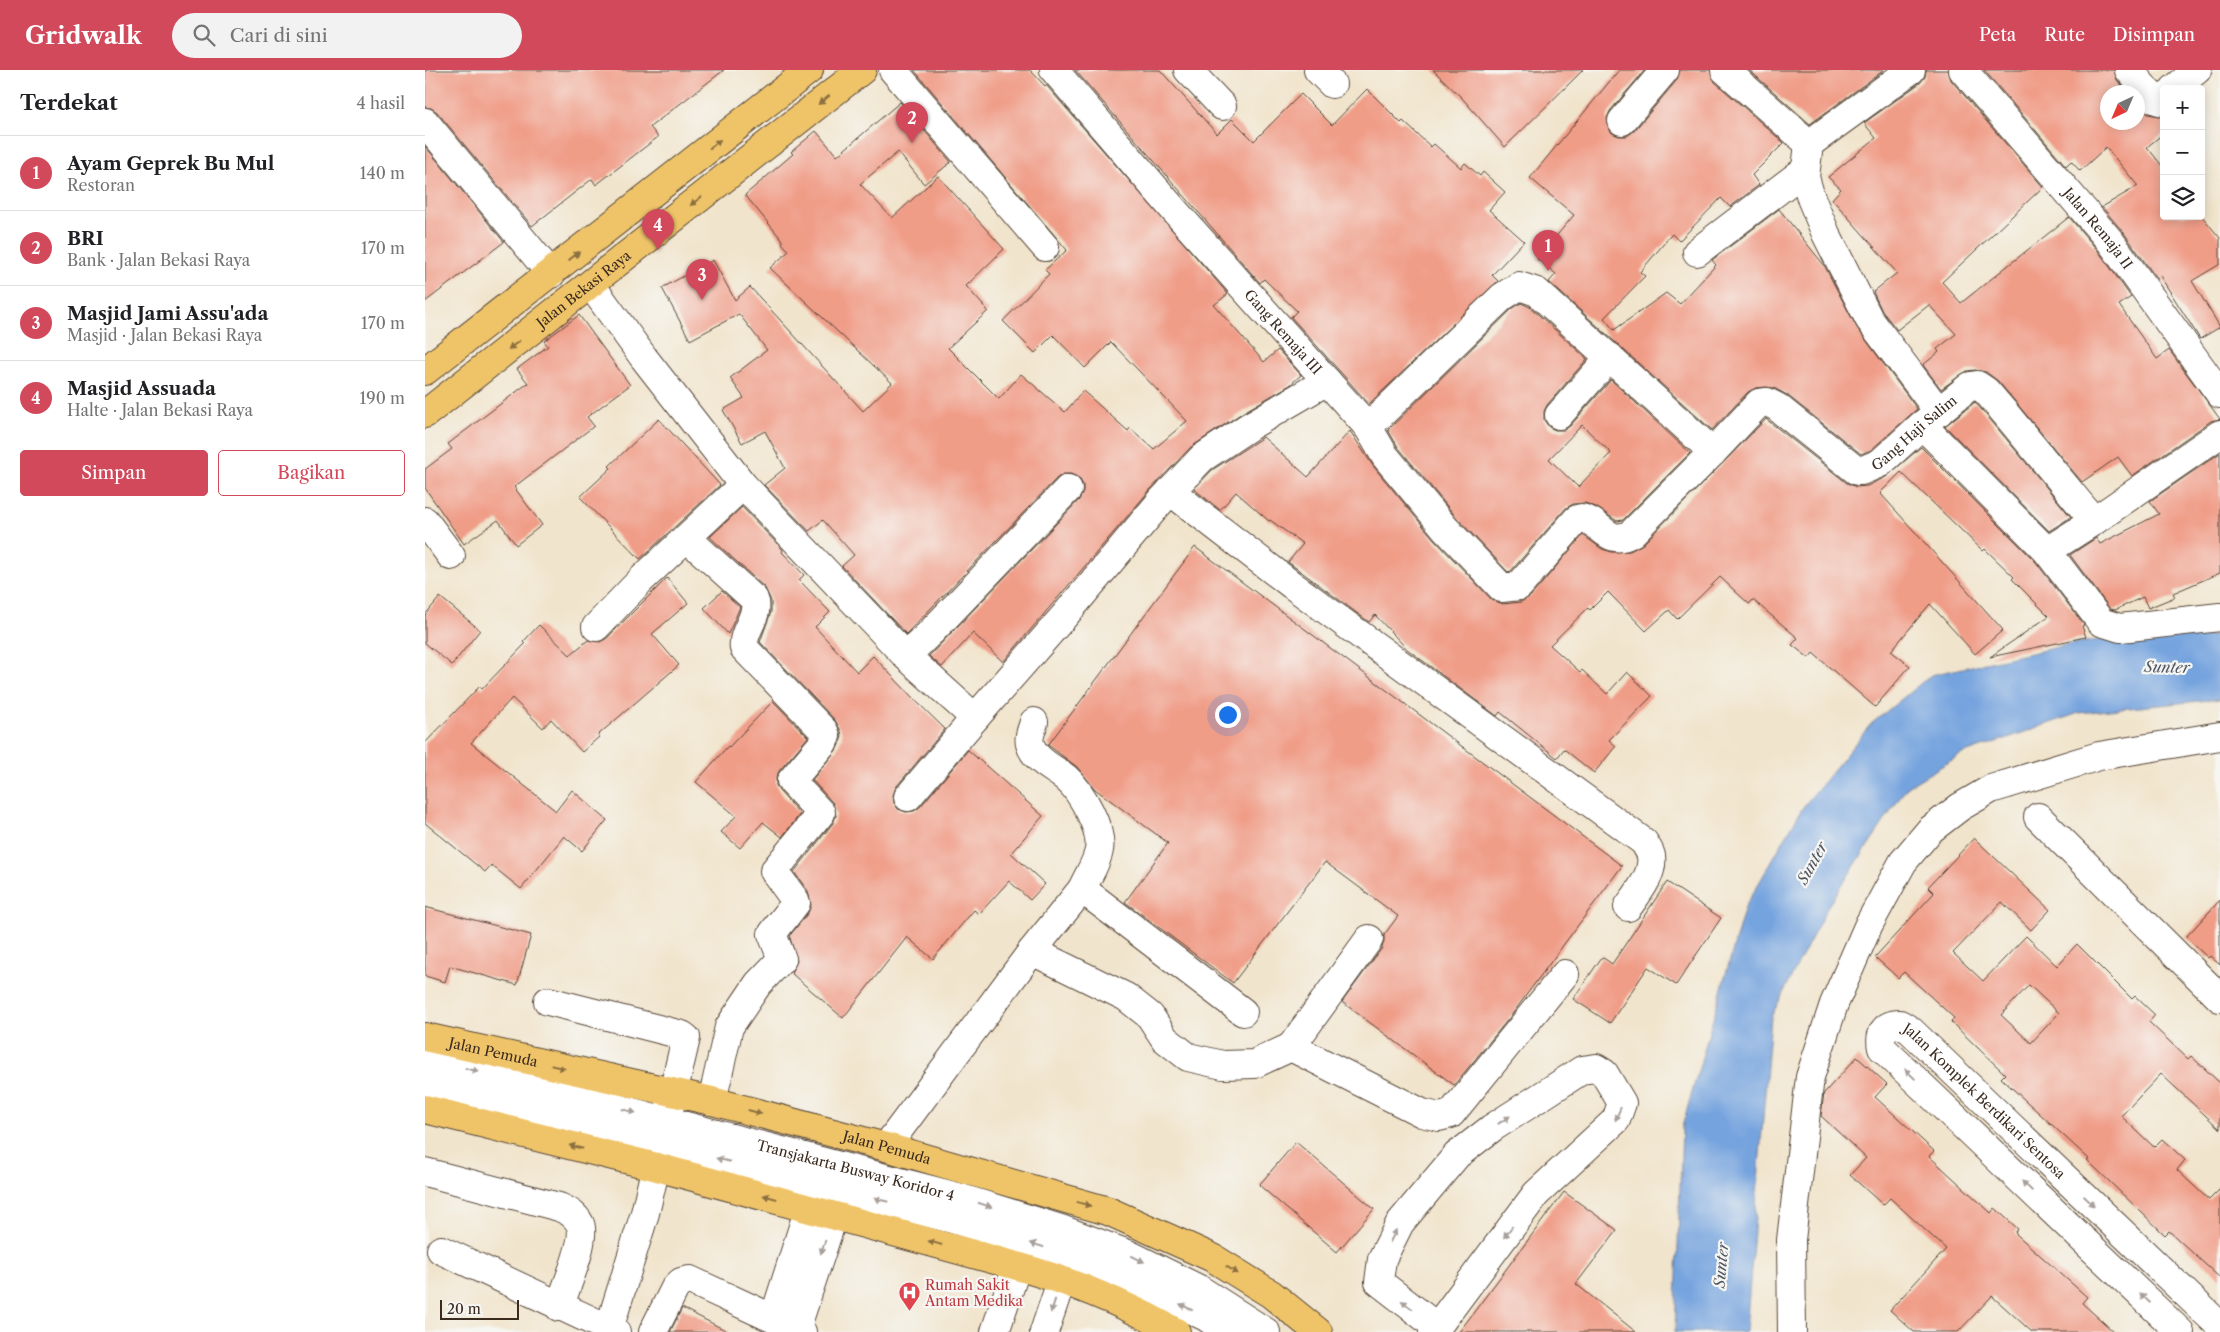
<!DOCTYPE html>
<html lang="id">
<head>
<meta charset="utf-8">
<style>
	:root { --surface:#fff; --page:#f2f2f2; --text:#202124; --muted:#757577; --line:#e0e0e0; --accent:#d1495b }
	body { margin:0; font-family:"Libre Caslon Text",serif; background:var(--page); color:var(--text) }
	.controls { position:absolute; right:15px; top:15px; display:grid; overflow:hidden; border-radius:5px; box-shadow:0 2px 12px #0003 }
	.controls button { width:45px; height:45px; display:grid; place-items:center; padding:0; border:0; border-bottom:1px solid var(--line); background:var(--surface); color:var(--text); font:25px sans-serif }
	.compass { position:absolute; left:1675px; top:15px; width:45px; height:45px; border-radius:50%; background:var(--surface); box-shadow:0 2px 12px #0003; rotate:224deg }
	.scale { position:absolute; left:15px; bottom:12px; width:79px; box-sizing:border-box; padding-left:5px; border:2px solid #3b2a1e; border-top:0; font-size:14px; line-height:18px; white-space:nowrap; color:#3b2a1e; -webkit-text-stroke:4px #f6f6f2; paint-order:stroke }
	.you { position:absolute; left:802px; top:644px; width:18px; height:18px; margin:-12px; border:4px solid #fff; border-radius:50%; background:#1a73e8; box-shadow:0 0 0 8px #1a73e833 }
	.badge { display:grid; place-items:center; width:32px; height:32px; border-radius:50%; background:var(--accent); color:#fff; font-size:16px; font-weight:700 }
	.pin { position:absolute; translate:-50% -41px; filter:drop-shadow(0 1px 2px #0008) }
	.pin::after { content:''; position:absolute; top:26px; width:18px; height:15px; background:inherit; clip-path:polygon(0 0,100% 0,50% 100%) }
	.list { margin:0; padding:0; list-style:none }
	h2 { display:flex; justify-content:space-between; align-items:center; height:65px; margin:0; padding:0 20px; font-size:21px }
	h2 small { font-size:16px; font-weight:400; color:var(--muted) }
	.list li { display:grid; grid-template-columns:32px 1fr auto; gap:15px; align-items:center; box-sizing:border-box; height:75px; padding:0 20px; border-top:1px solid var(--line) }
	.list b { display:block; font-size:19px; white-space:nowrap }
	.list p { margin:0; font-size:16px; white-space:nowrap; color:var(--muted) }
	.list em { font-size:16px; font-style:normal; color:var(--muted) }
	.actions { display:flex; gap:10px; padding:15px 20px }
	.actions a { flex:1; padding:11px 0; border:1px solid var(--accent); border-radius:5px; text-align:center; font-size:18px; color:var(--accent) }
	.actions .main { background:var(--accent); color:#fff }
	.icon { flex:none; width:28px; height:28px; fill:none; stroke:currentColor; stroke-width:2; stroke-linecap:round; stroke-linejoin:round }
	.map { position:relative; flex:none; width:1795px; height:1262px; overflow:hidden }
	header { display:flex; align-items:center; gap:30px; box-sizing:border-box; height:70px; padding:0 25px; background:var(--accent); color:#fff }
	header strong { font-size:24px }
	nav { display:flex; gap:28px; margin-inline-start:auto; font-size:18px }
	.search { width:350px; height:45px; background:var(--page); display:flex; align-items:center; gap:12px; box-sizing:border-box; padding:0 18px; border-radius:28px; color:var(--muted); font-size:19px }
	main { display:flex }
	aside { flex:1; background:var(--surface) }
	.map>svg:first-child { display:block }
	.water { fill:#74a3de; stroke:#58667e }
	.building { fill:#f09d88; fill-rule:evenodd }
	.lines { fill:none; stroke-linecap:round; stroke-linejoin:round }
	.minor-casing { stroke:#564638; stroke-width:30 }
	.major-casing { stroke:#564638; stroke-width:30 }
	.minor { stroke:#fff; stroke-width:28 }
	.major { stroke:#efc469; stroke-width:28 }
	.oneway { fill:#8c6f40 }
	.oneway2 { fill:#a79f9a }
	.labels { text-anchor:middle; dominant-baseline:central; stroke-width:4.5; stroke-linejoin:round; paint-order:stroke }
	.street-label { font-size:14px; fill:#3b2a1e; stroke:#f6f6f2 }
	.health-label { font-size:14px; fill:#be3a42; stroke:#f6f6f2; text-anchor:start }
	.water-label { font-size:15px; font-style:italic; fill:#4f5461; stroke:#f6f6f2 }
</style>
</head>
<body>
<header>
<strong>Gridwalk</strong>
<div class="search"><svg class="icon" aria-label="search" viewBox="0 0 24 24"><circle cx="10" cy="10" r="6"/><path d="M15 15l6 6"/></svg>Cari di sini</div>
<nav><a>Peta</a><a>Rute</a><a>Disimpan</a></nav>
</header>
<main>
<aside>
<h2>Terdekat<small>4 hasil</small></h2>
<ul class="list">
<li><span class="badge">1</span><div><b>Ayam Geprek Bu Mul</b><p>Restoran</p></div><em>140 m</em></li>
<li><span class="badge">2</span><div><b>BRI</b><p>Bank · Jalan Bekasi Raya</p></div><em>170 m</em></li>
<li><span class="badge">3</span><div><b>Masjid Jami Assu'ada</b><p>Masjid · Jalan Bekasi Raya</p></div><em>170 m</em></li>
<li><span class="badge">4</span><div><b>Masjid Assuada</b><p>Halte · Jalan Bekasi Raya</p></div><em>190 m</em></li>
</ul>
<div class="actions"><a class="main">Simpan</a><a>Bagikan</a></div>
</aside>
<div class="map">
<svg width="1795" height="1262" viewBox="0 0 1795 1262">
	<rect width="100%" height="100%" fill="#f6f6f2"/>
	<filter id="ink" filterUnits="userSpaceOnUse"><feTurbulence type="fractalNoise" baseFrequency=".02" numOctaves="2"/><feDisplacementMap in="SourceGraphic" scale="10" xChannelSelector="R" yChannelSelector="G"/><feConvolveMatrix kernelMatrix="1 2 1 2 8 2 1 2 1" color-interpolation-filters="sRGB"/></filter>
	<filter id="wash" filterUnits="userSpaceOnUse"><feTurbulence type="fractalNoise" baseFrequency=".0096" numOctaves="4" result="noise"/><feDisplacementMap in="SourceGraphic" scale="20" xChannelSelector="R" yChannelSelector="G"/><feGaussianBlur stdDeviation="1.12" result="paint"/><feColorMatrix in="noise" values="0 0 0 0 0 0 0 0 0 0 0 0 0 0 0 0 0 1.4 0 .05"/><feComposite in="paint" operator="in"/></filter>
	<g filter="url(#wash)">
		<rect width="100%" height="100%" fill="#f1e4cc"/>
		<!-- water -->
		<path class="water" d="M1719,563l76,3v63l-141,14 -117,41 -55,33 -79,119 -57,111 -25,315h-71l7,-205 63,-220 58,-100 68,-83 60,-49 140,-31z"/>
		<g id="blocks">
			<!-- building -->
			<path class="building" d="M0,0h299l-74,57 8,10 -62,48 -4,-6 -60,47 -95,-114 -6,-4 -6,-1z
				M489,0h116l15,16 1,-1 182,209 -14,11 50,57 14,-12 23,25 -11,10 -48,28 -51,34 -42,44 -146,171 -30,-29 -31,34 -13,-11 150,-156 4,-8v-7l-4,-7 -8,-4h-8l-6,4 -151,156 -64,-68 12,-11 -31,-35 -14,11 -45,-46 21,-17 -20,-37 -23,12 -19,-33 21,-12 -14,-20 37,-28 -28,-36 -49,26 -28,-52 51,-28 22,40 15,-13 113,124 29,-28 -122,-115 19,-17 -7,-8 1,-2 -38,-46 48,-41 -2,-2 25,-21 21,25 63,-54 51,60 -27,22 -26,-32 -38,32 32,34 46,-42 66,73 -38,37 22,25 -40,37 51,51 22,-25 44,38 18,-21 45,40 2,-3 24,21 33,-28 -76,-79 -26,26 -32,-33 -18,18 -32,-32 46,-47 -4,-4 22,-20z
				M650,0h85l57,64 15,-15 22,22 47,-47 31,31 35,-36 34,34 2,-2 28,26 3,-3 27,24 4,-5 15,13 3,-4 22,20 -16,18 35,31 -32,34 6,6 -129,123 -78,-87 6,-6 -33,-32 -4,4z
				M1008,0h150l-78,77 -43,-49z
				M1194,0h26l-35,41 -3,7 1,9 4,6 7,3h8l7,-5 43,-51 3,-10h30l5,12 69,61 -32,32 7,10 -29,22 -9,-9 -42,43 -7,-7 -32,38 5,4 -41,42 10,12 52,-37 14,11 36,-39 -4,-5 67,-51 45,56 33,63 60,81 -46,41 -10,4 -74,-59 -13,-7 -8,-1 -10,1 -8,4 -36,38 -163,-148 7,-8 -19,-15 37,-44 -44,-37z
				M1324,0h135l-74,54z
				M1501,0h22l3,10 92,107 -101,95 19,21 108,-86 30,35 32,45 -12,8 38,54 12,-9 51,69 -9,2 -79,55 -14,-19 -36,25 -84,-101 -12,-9 -11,-2 -8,1 -26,18 -18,-24 16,-13 -2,-3 19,-15 -27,-29 -32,25 -15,-19 -9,-19 24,-19 -65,-74 9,-10 -13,-12 48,-39 -12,-15 56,-40 5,-6z
				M1559,0h130l3,10 11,12h-21v30h30v-18l11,10 12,2 4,5v12l-17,14 17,21v48l37,-1 19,23v26l-28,17 28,46 -20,12 -40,-63 -3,3 -33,-46 -22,-26 36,-21 -32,-39 -26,24 -9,-10 -5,5z
				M0,76l79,96 -79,60z
				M1096,233l9,4 57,52 -40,46 -3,6v9l5,7 6,3h9l6,-4 41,-46 79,73 -67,67 -6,1 -21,-14 -11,-4 -12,1 -7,4 -55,63 -3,1 -51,-54 -59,-71 -10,-17 124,-121zM1157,355l29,28 -33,34 -29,-28z
				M154,245l51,70 -43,32 7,9 -80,61 28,38 -26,20 -18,-25 -34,24 -39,-56v-19l27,-20 -4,-5 80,-61 -11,-14 31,-23 -4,-5z
				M1550,332l18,21 78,94 -22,14 -104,-105z
				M234,349l61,66 -80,74 -60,-62 31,-29 -2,-2z
				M1341,349l81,64 9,4 11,-1 19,-9 35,-30 114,114 49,64 -2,1 4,11 -96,20 59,-41 -37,-37 2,-2 -29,-28 -2,2 -82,-79 -21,21 123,137 -28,24 -45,-50 -39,47 19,15 -35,41 -62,-54 -4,5 -17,-13 6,-7 -45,-38 -4,4 -29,-27 -43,42 -8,-9 -23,21 -38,-39 -18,18 -2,-2 -38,37 30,27 2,-2 25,24 20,-22 25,24 -43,44 7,6 -22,27 -30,-24 -7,9 -57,-46 -3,4 -90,-67 -32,-34 -6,7 -81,-60 15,-18 -33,-24 -1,1 -33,-29 -16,18 -26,-21 18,-19 51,-33 45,40 42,-46 23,35 60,72 58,61 12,5 18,-2 10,-6 52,-61 19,14 10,3 18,-1 13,-7z
				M1795,383v120l-47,20 2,4 -27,11 -5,-11 -28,13 -5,-1 -40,-54 26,-17 4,6 59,-30 -9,-13z
				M317,437l41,43 -1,2 22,23 -5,5 31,32 -15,15 42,45 16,-16 40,42 32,31 -49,58 -3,8 1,8 4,6 8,3 8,-1 6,-4 48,-57 75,66 -32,37 34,31 -15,16 -21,-19 -30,33 -5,-4 -41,49 -26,-22 -64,81 -52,-45 6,-12 -7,-23 1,-4 17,-21 3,-8 -3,-14 -14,-19 39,-49 3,-7 -3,-13 -21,-23 25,-31 5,-12 -1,-6 -6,-11 -75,-78 11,-30v-11l-6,-13 -55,-51z
				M770,477l427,319 -112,151 -56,68 -112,-83 40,-54 2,-7v-6l14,-19 -73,-54 -92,121 -108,-81 43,-59 -73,-54 -18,-22 -29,-22z
				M242,508l21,25 -36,31 27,31 -81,70 1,2 -17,15 -31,-33 -8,9 -31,-30 -41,45 85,68 16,-21 35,30 -25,31 -18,-15 -43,53 -30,-24 -6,7 -60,-49v-80l55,-57 2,3 43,-45 -2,-2 16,-17 31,30 18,-15 12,2 7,-4z
				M297,521l18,16 -12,27 -24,-26z
				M15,527l40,33 -28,35 -27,-22v-28z
				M348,631l35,36 -29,34 -3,7v7l3,6 21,23 -18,23 -19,-15 -23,26 -19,-16 15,-16 -40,-34 32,-36 1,1z
				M1549,768l76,72 -19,20 -29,-28 -49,51 30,28 43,-45 31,30 20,-22 55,55 3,-3 20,19 -6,7 39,37 3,-3 29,27v46l-59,-55 -40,42 33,31 8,-8 23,21 -8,10 32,30 11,-11v89l-51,-47 -4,4 -78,-75 2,-1 -88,-81 4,-4 -54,-52 3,-4 -50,-46 -6,6 -23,-21 59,-64 -6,-6zM1604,915l30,28 -28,30 -30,-28z
				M1242,812l54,36 -45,67 -28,-18 -38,56 -37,-24 29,-42 10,7z
				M1795,830v65l-10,-9 -2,2 -22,-21z
				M0,837l106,28 -14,50 -67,-19 -5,16 -20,-6z
				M1432,987l30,27 -12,13 59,54 -5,5 62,57 4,-5 23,21 -3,4 72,64 -5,6 32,29h-82l-40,-36 -34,36h-44l-24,-22 56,-61 -56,-51 -7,7 -33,-30 16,-17 -45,-42 3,-23z
				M871,1072l78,67 -37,43 -78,-67z
				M1139,1122l53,38 -41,54 60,48h-177z
				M257,1238l47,24h-59z"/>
		</g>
	</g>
	<g filter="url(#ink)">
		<use href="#blocks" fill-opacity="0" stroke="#564638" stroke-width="1"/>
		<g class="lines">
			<defs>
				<g id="minor">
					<path d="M468,0l152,177"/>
					<path id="s1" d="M629,0l120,140 194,217 17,29 60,72 57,60 17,-2 58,-67 4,-1c21,3 26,30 51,15l81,-81 46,-49 8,-1 10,5 80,64h4l19,-8 42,-38 48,-39 7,-1 9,6 19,22 89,108"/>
					<path d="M763,0l34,36"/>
					<path d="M893,0l14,14"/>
					<path d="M1300,0l84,74"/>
					<path id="s2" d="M1538,0l148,172 109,152"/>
					<path d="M1704,0l25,29 5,2 5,-4"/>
					<path d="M1749,19l23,-19"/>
					<path d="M1197,51l43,-51"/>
					<path d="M0,52l126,152"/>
					<path d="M1384,74l-4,33 6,21 15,36 43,85 70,93"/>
					<path d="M1384,74l102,-74"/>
					<path d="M1272,182l108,-82"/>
					<path d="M166,215l53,73 99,127 163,171 69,62 91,-104 95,-113 41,-43 48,-32 77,-45"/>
					<path d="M1134,345l51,-58"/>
					<path d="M1497,355l125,126 54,71 19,6 100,-11"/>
					<path d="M943,357l134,-130 17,-11 18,6 176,160"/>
					<path d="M745,421l122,94 352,257c2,4 6,9 7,14 3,18 -13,37 -23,51"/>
					<path d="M0,451l26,35"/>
					<path d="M262,468l67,61c7,16 -13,32 -10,49l80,83 2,5 -3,7 -32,38 30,32 -47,58 21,29 1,3 -24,31 10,25 -24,25 -29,43 -17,74"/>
					<path d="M1622,481l47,-30 126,-87"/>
					<path d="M171,557l45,-47 102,-95"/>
					<path d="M481,586l25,-24 137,-143"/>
					<path d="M609,652c-2,7 -6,15 -4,22 5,17 24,24 36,34 15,13 37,52 33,72 -2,13 -12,27 -17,39"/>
					<path d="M483,727l67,-79"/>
					<path d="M1613,747l182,181"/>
					<path d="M607,881l94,46 24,19 15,23 23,18 35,8 31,-1 37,-17 131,66 17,4 12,-3 114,-140"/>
					<path d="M123,931l134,34 4,3 -41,175 -36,116"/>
					<path d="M866,977l78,-108"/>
					<path id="s3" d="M0,988l533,139 103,32 67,25 71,35 67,43"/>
					<path d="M0,1016l51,12 476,121 145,45 109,53 22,15"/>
					<path d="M461,1077l146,-196 50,-62 161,123"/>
					<path d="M0,1102l134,35c9,4 16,7 21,17 7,15 -15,66 -21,83"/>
					<path d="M16,1180l175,82"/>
					<path d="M349,1248l35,-110"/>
					<path d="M371,1259l38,-115"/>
					<path d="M228,1262l22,-44 6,-6 9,-2 112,52"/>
					<path d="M570,1262l22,-66"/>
					<path d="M619,1262l18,-53"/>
					<path d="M1008,1262l4,-5 99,-133 80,-74 6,-17 -18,-30 -8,-5 -14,2 -90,58 -35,27 -57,68 -18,36 -3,23 58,45"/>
					<path d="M1367,1262l-1,-92 19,-163 24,-73 35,-80 34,-62 27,-32 30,-23 31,-18 108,-33 121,-20"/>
					<path id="s4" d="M1755,1262l-298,-284c-3,-14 2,-24 18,-24l10,6 310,296"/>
				</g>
				<g id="major">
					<path d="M0,301l384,-301"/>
					<path id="s5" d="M0,344l437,-344"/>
					<path id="s6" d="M0,967l287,64 174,46 222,64 105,47 58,36 47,38"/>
					<path d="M0,1039l232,58 360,99c56,16 109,38 159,66"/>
				</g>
			</defs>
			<!-- minor casing -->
			<use href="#minor" class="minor-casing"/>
			<!-- major casing -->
			<use href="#major" class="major-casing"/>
			<!-- minor -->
			<use href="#minor" class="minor"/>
			<!-- major -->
			<use href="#major" class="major"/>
		</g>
		<!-- one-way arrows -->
		<defs><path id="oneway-solid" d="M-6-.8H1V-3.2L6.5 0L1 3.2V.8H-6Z" transform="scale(1.25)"/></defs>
		<g class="oneway">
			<use href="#oneway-solid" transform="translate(399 30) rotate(142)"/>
			<use href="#oneway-solid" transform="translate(290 74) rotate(-38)"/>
			<use href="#oneway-solid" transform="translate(271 131) rotate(142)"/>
			<use href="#oneway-solid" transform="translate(149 186) rotate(-38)"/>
			<use href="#oneway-solid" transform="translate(89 275) rotate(142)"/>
			<use href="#oneway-solid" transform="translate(133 997) rotate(13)"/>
			<use href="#oneway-solid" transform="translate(330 1042) rotate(15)"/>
			<use href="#oneway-solid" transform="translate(151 1077) rotate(-166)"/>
			<use href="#oneway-solid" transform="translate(345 1127) rotate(-165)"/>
			<use href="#oneway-solid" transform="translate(659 1134) rotate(16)"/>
			<use href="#oneway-solid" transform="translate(510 1173) rotate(-164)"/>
			<use href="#oneway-solid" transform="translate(807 1200) rotate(32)"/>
		</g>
		<g class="oneway2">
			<use href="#oneway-solid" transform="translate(47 1000) rotate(15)"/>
			<use href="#oneway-solid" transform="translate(1485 1004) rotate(-136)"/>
			<use href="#oneway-solid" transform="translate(204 1041) rotate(15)"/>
			<use href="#oneway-solid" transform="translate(1193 1044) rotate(113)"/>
			<use href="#oneway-solid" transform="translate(1079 1050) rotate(-33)"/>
			<use href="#oneway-solid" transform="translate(298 1090) rotate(-166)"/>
			<use href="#oneway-solid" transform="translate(1602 1116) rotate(-136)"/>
			<use href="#oneway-solid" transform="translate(456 1130) rotate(-166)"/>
			<use href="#oneway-solid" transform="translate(1664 1131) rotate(44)"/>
			<use href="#oneway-solid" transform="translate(560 1135) rotate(18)"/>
			<use href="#oneway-solid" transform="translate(1083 1162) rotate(127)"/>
			<use href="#oneway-solid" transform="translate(968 1166) rotate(-63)"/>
			<use href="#oneway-solid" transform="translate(612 1175) rotate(-163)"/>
			<use href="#oneway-solid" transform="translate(398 1177) rotate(109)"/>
			<use href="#oneway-solid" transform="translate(713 1189) rotate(26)"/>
			<use href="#oneway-solid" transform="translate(1720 1228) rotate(-136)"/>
			<use href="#oneway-solid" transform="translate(982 1235) rotate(-143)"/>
			<use href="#oneway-solid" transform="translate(628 1236) rotate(108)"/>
			<use href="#oneway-solid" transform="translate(761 1237) rotate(-154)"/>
		</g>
	</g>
	<!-- icons -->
	<defs>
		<symbol id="hospital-pin" viewBox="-11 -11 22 30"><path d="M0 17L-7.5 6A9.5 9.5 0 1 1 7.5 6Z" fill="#e0444e" stroke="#f6f6f2"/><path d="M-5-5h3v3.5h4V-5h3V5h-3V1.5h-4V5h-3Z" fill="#fff"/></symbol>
	</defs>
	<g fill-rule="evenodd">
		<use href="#hospital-pin" x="472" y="1210" width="25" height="34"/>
	</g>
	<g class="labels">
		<!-- street labels -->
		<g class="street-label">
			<text stroke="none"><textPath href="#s2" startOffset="208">Jalan Remaja II</textPath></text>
			<text stroke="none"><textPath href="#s5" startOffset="202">Jalan Bekasi Raya</textPath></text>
			<text stroke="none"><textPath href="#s1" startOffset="348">Gang Remaja III</textPath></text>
			<text stroke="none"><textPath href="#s1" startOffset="1226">Gang Haji Salim</textPath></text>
			<text stroke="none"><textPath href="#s6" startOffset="70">Jalan Pemuda</textPath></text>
			<text stroke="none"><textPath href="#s4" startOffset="562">Jalan Komplek Berdikari Sentosa</textPath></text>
			<text stroke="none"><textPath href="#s6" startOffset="475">Jalan Pemuda</textPath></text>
			<text stroke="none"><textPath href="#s3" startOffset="445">Transjakarta Busway Koridor 4</textPath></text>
		</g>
		<!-- health labels -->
		<g class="health-label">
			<text x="500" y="1215">Rumah Sakit<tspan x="500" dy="16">Antam Medika</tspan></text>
		</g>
		<!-- water labels -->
		<g class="water-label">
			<text transform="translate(1742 597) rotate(1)">Sunter</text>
			<text transform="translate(1387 793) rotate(-61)">Sunter</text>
			<text transform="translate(1296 1195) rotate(-85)">Sunter</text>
		</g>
	</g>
</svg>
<div class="controls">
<button>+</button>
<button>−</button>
<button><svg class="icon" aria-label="layers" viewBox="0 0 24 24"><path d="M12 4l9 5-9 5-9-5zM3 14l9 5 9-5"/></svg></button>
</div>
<svg class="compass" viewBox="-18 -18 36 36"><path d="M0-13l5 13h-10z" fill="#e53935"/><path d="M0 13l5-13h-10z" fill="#757577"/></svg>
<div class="scale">20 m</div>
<div class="you"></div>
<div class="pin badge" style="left:1123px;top:201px">1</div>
<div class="pin badge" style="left:487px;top:73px">2</div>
<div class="pin badge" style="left:277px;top:230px">3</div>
<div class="pin badge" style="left:233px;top:180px">4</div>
</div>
</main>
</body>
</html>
